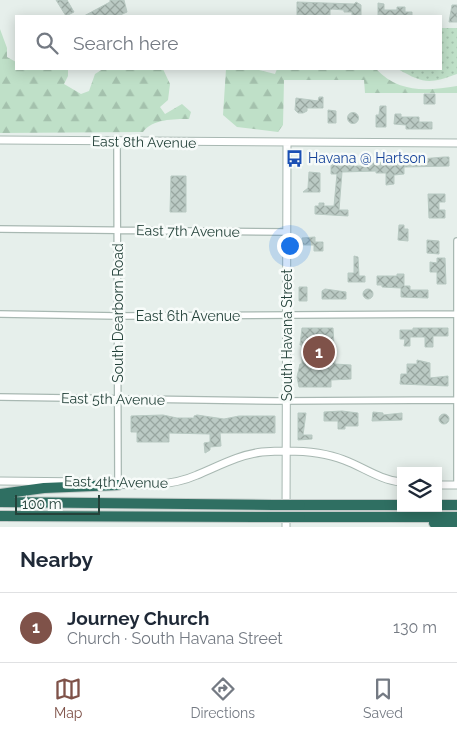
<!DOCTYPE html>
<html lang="en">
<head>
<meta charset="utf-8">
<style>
	:root { --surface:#fff; --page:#f2f2f3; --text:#1f2937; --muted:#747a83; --line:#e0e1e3; --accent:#7f5249 }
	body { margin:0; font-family:Raleway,sans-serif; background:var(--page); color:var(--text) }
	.controls { position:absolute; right:15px; bottom:15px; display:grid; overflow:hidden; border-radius:0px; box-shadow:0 2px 12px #0003 }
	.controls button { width:45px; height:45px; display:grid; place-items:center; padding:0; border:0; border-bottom:1px solid var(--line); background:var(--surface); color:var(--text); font:25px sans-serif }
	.scale { position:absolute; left:15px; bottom:12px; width:85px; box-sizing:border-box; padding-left:5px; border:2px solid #24423a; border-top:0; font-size:14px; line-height:18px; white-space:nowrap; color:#24423a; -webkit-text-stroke:4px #f7fbf9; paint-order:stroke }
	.you { position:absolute; left:289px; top:245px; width:18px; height:18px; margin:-12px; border:4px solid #fff; border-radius:50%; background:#1a73e8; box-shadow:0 0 0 8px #1a73e833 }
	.badge { display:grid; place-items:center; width:32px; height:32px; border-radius:50%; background:var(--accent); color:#fff; font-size:16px; font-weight:700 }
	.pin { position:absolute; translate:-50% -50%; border:2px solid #fff; box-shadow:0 1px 5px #0006 }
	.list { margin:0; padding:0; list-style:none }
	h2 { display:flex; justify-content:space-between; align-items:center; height:65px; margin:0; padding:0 20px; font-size:21px }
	h2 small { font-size:16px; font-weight:400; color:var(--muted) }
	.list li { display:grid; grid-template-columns:32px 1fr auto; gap:15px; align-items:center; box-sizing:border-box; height:70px; padding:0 20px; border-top:1px solid var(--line) }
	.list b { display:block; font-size:19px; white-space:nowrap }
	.list p { margin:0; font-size:16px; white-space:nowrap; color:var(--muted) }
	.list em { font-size:16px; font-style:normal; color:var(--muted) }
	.icon { flex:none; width:28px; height:28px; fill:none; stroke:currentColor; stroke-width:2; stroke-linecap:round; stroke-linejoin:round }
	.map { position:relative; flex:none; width:457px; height:527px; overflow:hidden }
	.search { position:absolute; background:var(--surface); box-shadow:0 2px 12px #0003; left:15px; right:15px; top:15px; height:55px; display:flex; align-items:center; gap:12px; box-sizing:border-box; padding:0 18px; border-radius:0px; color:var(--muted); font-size:19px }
	.sheet { height:135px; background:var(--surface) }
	nav { display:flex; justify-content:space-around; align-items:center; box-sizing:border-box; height:70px; border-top:1px solid var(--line); background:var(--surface); font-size:14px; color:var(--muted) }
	nav a { display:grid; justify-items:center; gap:2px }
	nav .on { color:var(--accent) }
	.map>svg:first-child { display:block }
	.grass { fill:url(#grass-dots) }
	.forest { fill:url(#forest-firs) }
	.building { fill:url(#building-cross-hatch); stroke:#b8c9c2 }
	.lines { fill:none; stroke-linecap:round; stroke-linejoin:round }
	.minor-casing { stroke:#a8b8b2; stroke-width:8 }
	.tertiary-casing { stroke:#a8b8b2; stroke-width:9 }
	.motorway-casing { stroke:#c2cac8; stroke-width:12 }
	.minor { stroke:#fff; stroke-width:5.5 }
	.tertiary { stroke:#fff; stroke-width:7 }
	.motorway { stroke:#2f6f62; stroke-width:10 }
	.motorway-bridge-casing { stroke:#c2cac8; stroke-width:12; stroke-linecap:butt }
	.motorway-bridge { stroke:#2f6f62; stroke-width:10 }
	.labels { text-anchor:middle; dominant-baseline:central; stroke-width:5; stroke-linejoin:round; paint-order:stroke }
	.street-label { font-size:14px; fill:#24423a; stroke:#f7fbf9 }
	.transit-label { font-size:14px; fill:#164399; stroke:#f7fbf9; text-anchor:start }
</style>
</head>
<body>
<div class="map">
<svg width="457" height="527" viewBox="0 0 457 527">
	<defs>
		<pattern id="grass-dots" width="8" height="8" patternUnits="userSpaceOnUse" patternTransform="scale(1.25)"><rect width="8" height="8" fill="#bfe0c8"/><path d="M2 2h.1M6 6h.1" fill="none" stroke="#a4c1ad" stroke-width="1.8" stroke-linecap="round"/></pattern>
		<pattern id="forest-firs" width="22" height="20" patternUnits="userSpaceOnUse" patternTransform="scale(1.25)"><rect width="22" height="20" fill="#bfe0c8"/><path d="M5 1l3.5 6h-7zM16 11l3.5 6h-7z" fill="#a4c1ad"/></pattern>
		<pattern id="building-cross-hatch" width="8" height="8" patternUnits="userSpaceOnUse" patternTransform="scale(1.25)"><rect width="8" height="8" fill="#bbcac4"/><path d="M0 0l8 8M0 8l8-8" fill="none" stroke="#98a6a0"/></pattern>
	</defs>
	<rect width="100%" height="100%" fill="#e6efeb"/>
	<!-- grass -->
	<path class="grass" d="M441,28h16v46c-28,10 -33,10 -59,-5h43z"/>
	<!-- forest -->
	<path class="forest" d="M0,29l7,19v9l9,5v7l52,1v6l-4,8 17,10 8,-3 6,-17 8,-5h60l7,15 -2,16 -8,7 5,7 17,-10 9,8 -2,7c-15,0 -37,0 -46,13l-143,1z
		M226,69h29l20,5 2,-5h99c23,24 50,22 81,17v7h-92l-1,-13h-80l-1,45 -5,7 -41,-5 -14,-12z"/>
	<!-- building -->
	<path class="building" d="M56,0h11l7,12 -8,4z
		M110,0h14l3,12 -9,4h-34l26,-14z
		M297,2l57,2 2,-2 5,3v11h-9v-4h-8v-2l-12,-1 -2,1v5l-33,1z
		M378,3l6,1v6h13v-3h8v5h7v4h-34z
		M452,5h5v17h-8z
		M424,94h11v10h-11z
		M319,97h4v11h-16v3l-4,2h-5l-3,-3 1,-12 22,3z
		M380,106h6v21h-10v-12h3z
		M328,110l8,1v12h-8z
		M347.5 118a5.5 5.5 0 1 1 11 0a5.5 5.5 0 1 1-11 0Z
		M395,114h6v3h18v5h13v7h-26v-4l-12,-1z
		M444,157h5v9l-45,1v7l-10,1v9l-8,1v-12h-10v-2l-34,1 -3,38h9v6l-33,-2v-8h4v-3h5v3h10l3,-32h-6v-10h23v2h9v-2z
		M309,172l11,1v19h-17l5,-4z
		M171,176h15v36h-16z
		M428,194h17v8h-6v8h6v8h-16z
		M399,225h5v4h4v12l-10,-1z
		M315,237v5h8v9h-9v-6h-12v-7z
		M427,240l12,1v13l-12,-1z
		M354,256l4,1 1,19h6v6h-17v-9h6z
		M437,258h8l1,26h-9v-12h-7v-10l7,1z
		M397,274h7v12h6v4h18v8l-27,-1v-9l-19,-1v-2h-5v-9h20z
		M299,287h8v14h-8z
		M363 294a5 5 0 1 1 10 0a5 5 0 1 1-10 0Z
		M325,289l21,3v7h-24v-8z
		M302,328h31l2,36 16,1v14l-20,1v7h-32l-2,-10 3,-13h2v-19h-2z
		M413,328h35v8h-15v11h-8v-10h-15v9h-6l1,-7h-5v-9h13z
		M417,360l13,3v15l18,-2v10l-48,-2 1,-10h6v-10h10z
		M342,411l16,2v13h-13v3h-7v-8h-14v-9z
		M373,412l10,1v2l19,-2v7l-30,1z
		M298,413h8l-3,22h9v4l-14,1z
		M439 419a5 5 0 1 1 10 0a5 5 0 1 1-10 0Z
		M163,415l14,3h17v-2l3,-1 27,4 15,-3h36v17h-55l1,13 -11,1v3l-5,3 -1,-10 6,-1v-8l-41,-1v9h-32v-10h-6v-16z"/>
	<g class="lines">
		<defs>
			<path id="minor" d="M117,141l1,344
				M0,229l287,3
				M0,314l118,2 339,-2
				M0,397l277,4 180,-1
				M457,485v-244"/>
			<path id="tertiary" d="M0,140l457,3
				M0,481l90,1
				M115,484c28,2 57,2 82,-9 22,-9 41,-20 65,-23 26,-2 57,-2 82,8 19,7 36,20 57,22
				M438,485h19
				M286,527l1,-384"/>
			<path id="motorway" d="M0,494l44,-6 74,-3
				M0,502l273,3
				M300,505h101
				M438,505h19
				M0,516l272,1
				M300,517h157
				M434,523l23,2"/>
		</defs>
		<!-- minor casing -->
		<use href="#minor" class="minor-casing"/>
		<!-- tertiary casing -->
		<use href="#tertiary" class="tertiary-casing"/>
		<!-- motorway casing -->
		<use href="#motorway" class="motorway-casing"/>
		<!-- minor -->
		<use href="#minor" class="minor"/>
		<!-- tertiary -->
		<use href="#tertiary" class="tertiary"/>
		<!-- motorway -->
		<use href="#motorway" class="motorway"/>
		<defs>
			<path id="motorway-bridge" d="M273,505h27
				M272,517h28"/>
		</defs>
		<!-- motorway-bridge casing -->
		<use href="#motorway-bridge" class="motorway-bridge-casing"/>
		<!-- motorway-bridge -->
		<use href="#motorway-bridge" class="motorway-bridge"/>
	</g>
	<!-- icons -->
	<defs>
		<symbol id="bus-bare" viewBox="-9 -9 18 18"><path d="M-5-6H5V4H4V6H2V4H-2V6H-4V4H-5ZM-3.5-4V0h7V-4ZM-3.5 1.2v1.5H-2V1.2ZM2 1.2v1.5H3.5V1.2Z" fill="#1a4fb4" stroke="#f7fbf9" stroke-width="2.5" paint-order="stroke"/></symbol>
	</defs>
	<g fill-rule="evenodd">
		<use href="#bus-bare" x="282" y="146" width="25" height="25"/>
	</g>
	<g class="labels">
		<!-- street labels -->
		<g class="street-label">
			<text transform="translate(144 142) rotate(1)">East 8th Avenue</text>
			<text transform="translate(188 231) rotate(1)">East 7th Avenue</text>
			<text transform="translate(118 313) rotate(-90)">South Dearborn Road</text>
			<text x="188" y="316">East 6th Avenue</text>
			<text transform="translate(287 335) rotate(-90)">South Havana Street</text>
			<text transform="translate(113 399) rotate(1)">East 5th Avenue</text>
			<text transform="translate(116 482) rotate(1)">East 4th Avenue</text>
		</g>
		<!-- transit labels -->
		<g class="transit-label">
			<text x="308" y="158">Havana @ Hartson</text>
		</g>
	</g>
</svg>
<div class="controls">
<button><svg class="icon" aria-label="layers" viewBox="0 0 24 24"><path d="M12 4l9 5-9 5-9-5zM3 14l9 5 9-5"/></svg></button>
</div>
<div class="scale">100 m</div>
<div class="you"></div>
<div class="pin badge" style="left:319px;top:352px">1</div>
<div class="search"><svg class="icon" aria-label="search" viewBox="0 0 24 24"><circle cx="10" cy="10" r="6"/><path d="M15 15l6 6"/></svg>Search here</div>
</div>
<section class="sheet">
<h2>Nearby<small></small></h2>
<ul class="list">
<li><span class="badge">1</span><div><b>Journey Church</b><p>Church · South Havana Street</p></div><em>130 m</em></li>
</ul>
</section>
<nav>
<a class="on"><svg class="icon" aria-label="map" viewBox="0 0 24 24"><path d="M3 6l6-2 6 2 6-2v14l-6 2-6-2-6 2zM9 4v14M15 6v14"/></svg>Map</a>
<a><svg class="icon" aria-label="directions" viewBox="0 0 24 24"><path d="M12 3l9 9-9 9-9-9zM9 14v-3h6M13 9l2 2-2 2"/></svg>Directions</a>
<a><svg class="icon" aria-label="saved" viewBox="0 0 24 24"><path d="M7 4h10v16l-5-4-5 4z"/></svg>Saved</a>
</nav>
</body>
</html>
